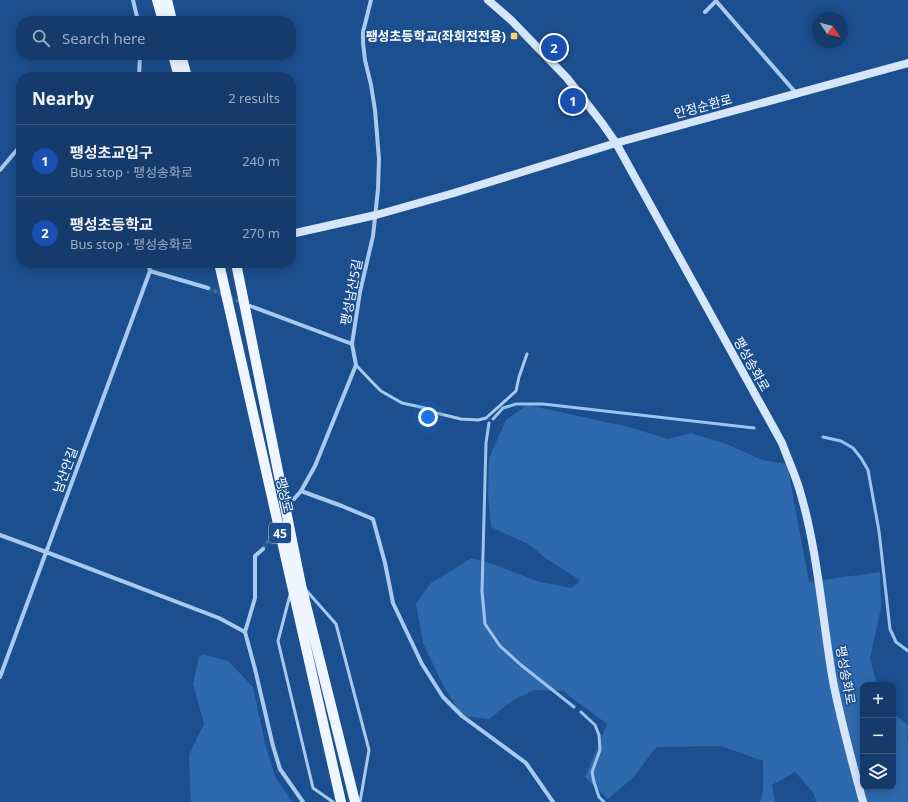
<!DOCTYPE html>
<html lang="en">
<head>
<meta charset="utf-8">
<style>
	:root { --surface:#143b6b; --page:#1d4271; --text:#f1f3f6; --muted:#9dadc1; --line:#33557e; --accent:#ffd166 }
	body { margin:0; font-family:"Noto Sans","Noto Sans KR",sans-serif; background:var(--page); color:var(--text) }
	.controls { position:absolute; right:12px; bottom:12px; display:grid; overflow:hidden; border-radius:8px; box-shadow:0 2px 10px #0003 }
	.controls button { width:36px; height:36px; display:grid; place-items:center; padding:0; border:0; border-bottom:1px solid var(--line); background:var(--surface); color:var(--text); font:20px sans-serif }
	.compass { position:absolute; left:812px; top:12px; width:36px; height:36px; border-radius:50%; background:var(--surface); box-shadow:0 2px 10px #0003; rotate:125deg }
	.you { position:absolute; left:428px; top:417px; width:14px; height:14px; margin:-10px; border:3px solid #fff; border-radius:50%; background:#1a73e8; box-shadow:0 0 0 6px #1a73e833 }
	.badge { display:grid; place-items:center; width:26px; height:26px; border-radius:50%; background:var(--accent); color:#fff; font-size:13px; font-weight:700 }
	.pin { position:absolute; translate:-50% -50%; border:2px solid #fff; box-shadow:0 1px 4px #0006 }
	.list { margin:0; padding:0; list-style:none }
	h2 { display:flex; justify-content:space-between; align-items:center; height:52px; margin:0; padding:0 16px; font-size:17px }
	h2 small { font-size:13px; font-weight:400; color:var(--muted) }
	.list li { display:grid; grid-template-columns:26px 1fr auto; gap:12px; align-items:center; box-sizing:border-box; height:72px; padding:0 16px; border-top:1px solid var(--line) }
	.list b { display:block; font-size:15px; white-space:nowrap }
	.list p { margin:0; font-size:13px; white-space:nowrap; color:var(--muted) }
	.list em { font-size:13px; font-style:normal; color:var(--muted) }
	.icon { flex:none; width:22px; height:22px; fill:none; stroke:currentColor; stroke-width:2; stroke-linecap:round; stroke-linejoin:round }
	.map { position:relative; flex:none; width:908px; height:802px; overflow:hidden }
	.search { position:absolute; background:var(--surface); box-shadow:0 2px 10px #0003; left:16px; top:16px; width:280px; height:44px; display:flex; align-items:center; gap:10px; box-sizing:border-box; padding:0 14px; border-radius:16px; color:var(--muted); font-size:15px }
	.panel { position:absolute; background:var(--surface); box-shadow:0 2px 10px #0003; left:16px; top:72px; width:280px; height:196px; border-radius:16px }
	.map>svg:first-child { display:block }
	.green { fill:#2e69ad }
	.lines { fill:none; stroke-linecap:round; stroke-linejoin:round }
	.stream { stroke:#9cc4f0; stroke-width:3 }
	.street-tunnel { stroke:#3d69a0; stroke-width:4; stroke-dasharray:4 2; stroke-linecap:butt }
	.lane { stroke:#a9c9ee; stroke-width:3 }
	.street { stroke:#a9c9ee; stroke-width:4 }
	.secondary { stroke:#d6e6fa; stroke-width:8 }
	.primary { stroke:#f0f6ff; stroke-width:10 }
	.poi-dot { fill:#ffd166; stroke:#1b4f8f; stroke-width:1.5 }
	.labels { text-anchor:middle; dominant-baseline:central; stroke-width:3; stroke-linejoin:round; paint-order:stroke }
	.shield { fill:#1b4f8f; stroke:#bbcadd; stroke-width:1 }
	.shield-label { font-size:12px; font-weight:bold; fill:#fff }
	.poi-label { font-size:13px; font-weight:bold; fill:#fff; stroke:#1b4f8f; text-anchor:end }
	.street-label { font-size:13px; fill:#fff; stroke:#1b4f8f }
</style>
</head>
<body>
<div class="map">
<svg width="908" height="802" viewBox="0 0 908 802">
	<rect width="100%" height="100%" fill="#1b4f8f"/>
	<!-- green -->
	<path class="green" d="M527,405l102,22 39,12 23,-6 38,12 33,15 25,4 22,118 71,-10 1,36 -11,50 7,27h-14v102h30v-74l15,12 -1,15 1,3v59h-91l-5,-11 -17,-19 -23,13 3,17h-15l3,-12v-29l-42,-15 -65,1 -22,30 -26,22 -23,-22 22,-53 -44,-33 -29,-1 -22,11 -23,18 -27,-3 -18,-29 -21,-44 -7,-39 15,-21 41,-25 27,8 37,15 36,7 8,-8 -33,-21 -19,-15 -37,-17 -3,-35 1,-34 17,-38z
		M203,654l25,7 25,26 12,56 10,34 17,25h-101l-2,-47 15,-31 -11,-40 6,-27z"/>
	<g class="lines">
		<!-- stream -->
		<path class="stream" d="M493,419l10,-11 13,-4h27l211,24
			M489,423l-3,20 -4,148 3,33 15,22 21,19 53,42
			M823,437l18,4 12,7 8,10 7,12 11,61 11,98 6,13 12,9
			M581,712l14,13 4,10 1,15 -8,22 2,10 5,15 5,5"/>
		<!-- street-tunnel -->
		<path class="street-tunnel" d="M208,288l34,15
			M287,510l7,-11
			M263,549l14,-23"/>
		<!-- lane -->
		<path class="lane" d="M356,365l16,17 9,9 21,12 23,5 11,5 25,6 17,1 8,-2 30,-27 3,-14 8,-23
			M306,590l30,34 33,126 -9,52
			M290,595l-12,46 35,147 20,14"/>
		<!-- street -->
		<path class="street" d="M133,0l5,21
			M705,12l11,-11 80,92
			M121,77l4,-2h14
			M139,77l1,-22
			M0,170l21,-25
			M148,263l2,8
			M150,271l58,17
			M250,306l102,38
			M301,491l41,15 31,13 12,44 8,40 29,61 21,33 19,19 64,47 27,39
			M294,499l7,-8 14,-25 41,-101 -4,-21 8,-52 13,-56 5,-47 1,-30 -4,-49 -4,-25 -6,-25 -2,-17v-11l8,-32
			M0,535l46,17 173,66 26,14
			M263,549l-8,7v42l-10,34 10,37 18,77 7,23 23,33
			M0,677l150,-406"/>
		<!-- secondary -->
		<path class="secondary" d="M488,0l23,20 56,58 35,45 14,20 166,300c5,14 12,29 17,45 19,62 23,130 34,193 8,41 19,81 30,121
			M291,234l85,-19 78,-22 162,-50 292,-80"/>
		<!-- primary -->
		<path class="primary" d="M157,0l6,21
			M167,0l5,21
			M173,55l6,22
			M181,55l6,22
			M219,263l122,539
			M236,263l65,322 54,217"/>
	</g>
	<!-- markers -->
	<rect class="poi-dot" x="510" y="32" width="8" height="8" rx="2"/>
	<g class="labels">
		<!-- shield labels -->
		<rect class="shield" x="269" y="523" width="22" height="20" rx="3"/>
		<g class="shield-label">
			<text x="280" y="533">45</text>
		</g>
		<!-- poi labels -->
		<g class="poi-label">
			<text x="506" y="36">팽성초등학교(좌회전전용)</text>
		</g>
		<!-- street labels -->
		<g class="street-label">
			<text transform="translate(703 106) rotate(-15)">안정순환로</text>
			<text transform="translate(351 292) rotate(-79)">팽성남산5길</text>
			<text transform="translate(752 364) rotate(61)">팽성송화로</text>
			<text transform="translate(65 470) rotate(-70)">남산안길</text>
			<text transform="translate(285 495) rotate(77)">팽성로</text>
			<text transform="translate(846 675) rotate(80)">팽성송화로</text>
		</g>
	</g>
</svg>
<div class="controls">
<button>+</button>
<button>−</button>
<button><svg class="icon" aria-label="layers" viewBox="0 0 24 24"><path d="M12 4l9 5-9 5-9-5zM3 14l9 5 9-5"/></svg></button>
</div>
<svg class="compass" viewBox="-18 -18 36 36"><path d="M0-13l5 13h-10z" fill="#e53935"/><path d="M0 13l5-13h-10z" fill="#9dadc1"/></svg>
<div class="you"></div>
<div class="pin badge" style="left:573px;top:101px;background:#1a4fb4">1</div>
<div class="pin badge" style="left:554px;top:48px;background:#1a4fb4">2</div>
<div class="search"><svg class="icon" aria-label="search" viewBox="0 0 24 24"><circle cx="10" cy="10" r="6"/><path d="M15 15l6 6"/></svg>Search here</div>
<section class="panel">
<h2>Nearby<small>2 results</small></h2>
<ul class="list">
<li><span class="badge" style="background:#1a4fb4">1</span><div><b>팽성초교입구</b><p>Bus stop · 팽성송화로</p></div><em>240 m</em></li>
<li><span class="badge" style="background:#1a4fb4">2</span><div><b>팽성초등학교</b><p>Bus stop · 팽성송화로</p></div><em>270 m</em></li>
</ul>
</section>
</div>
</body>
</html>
